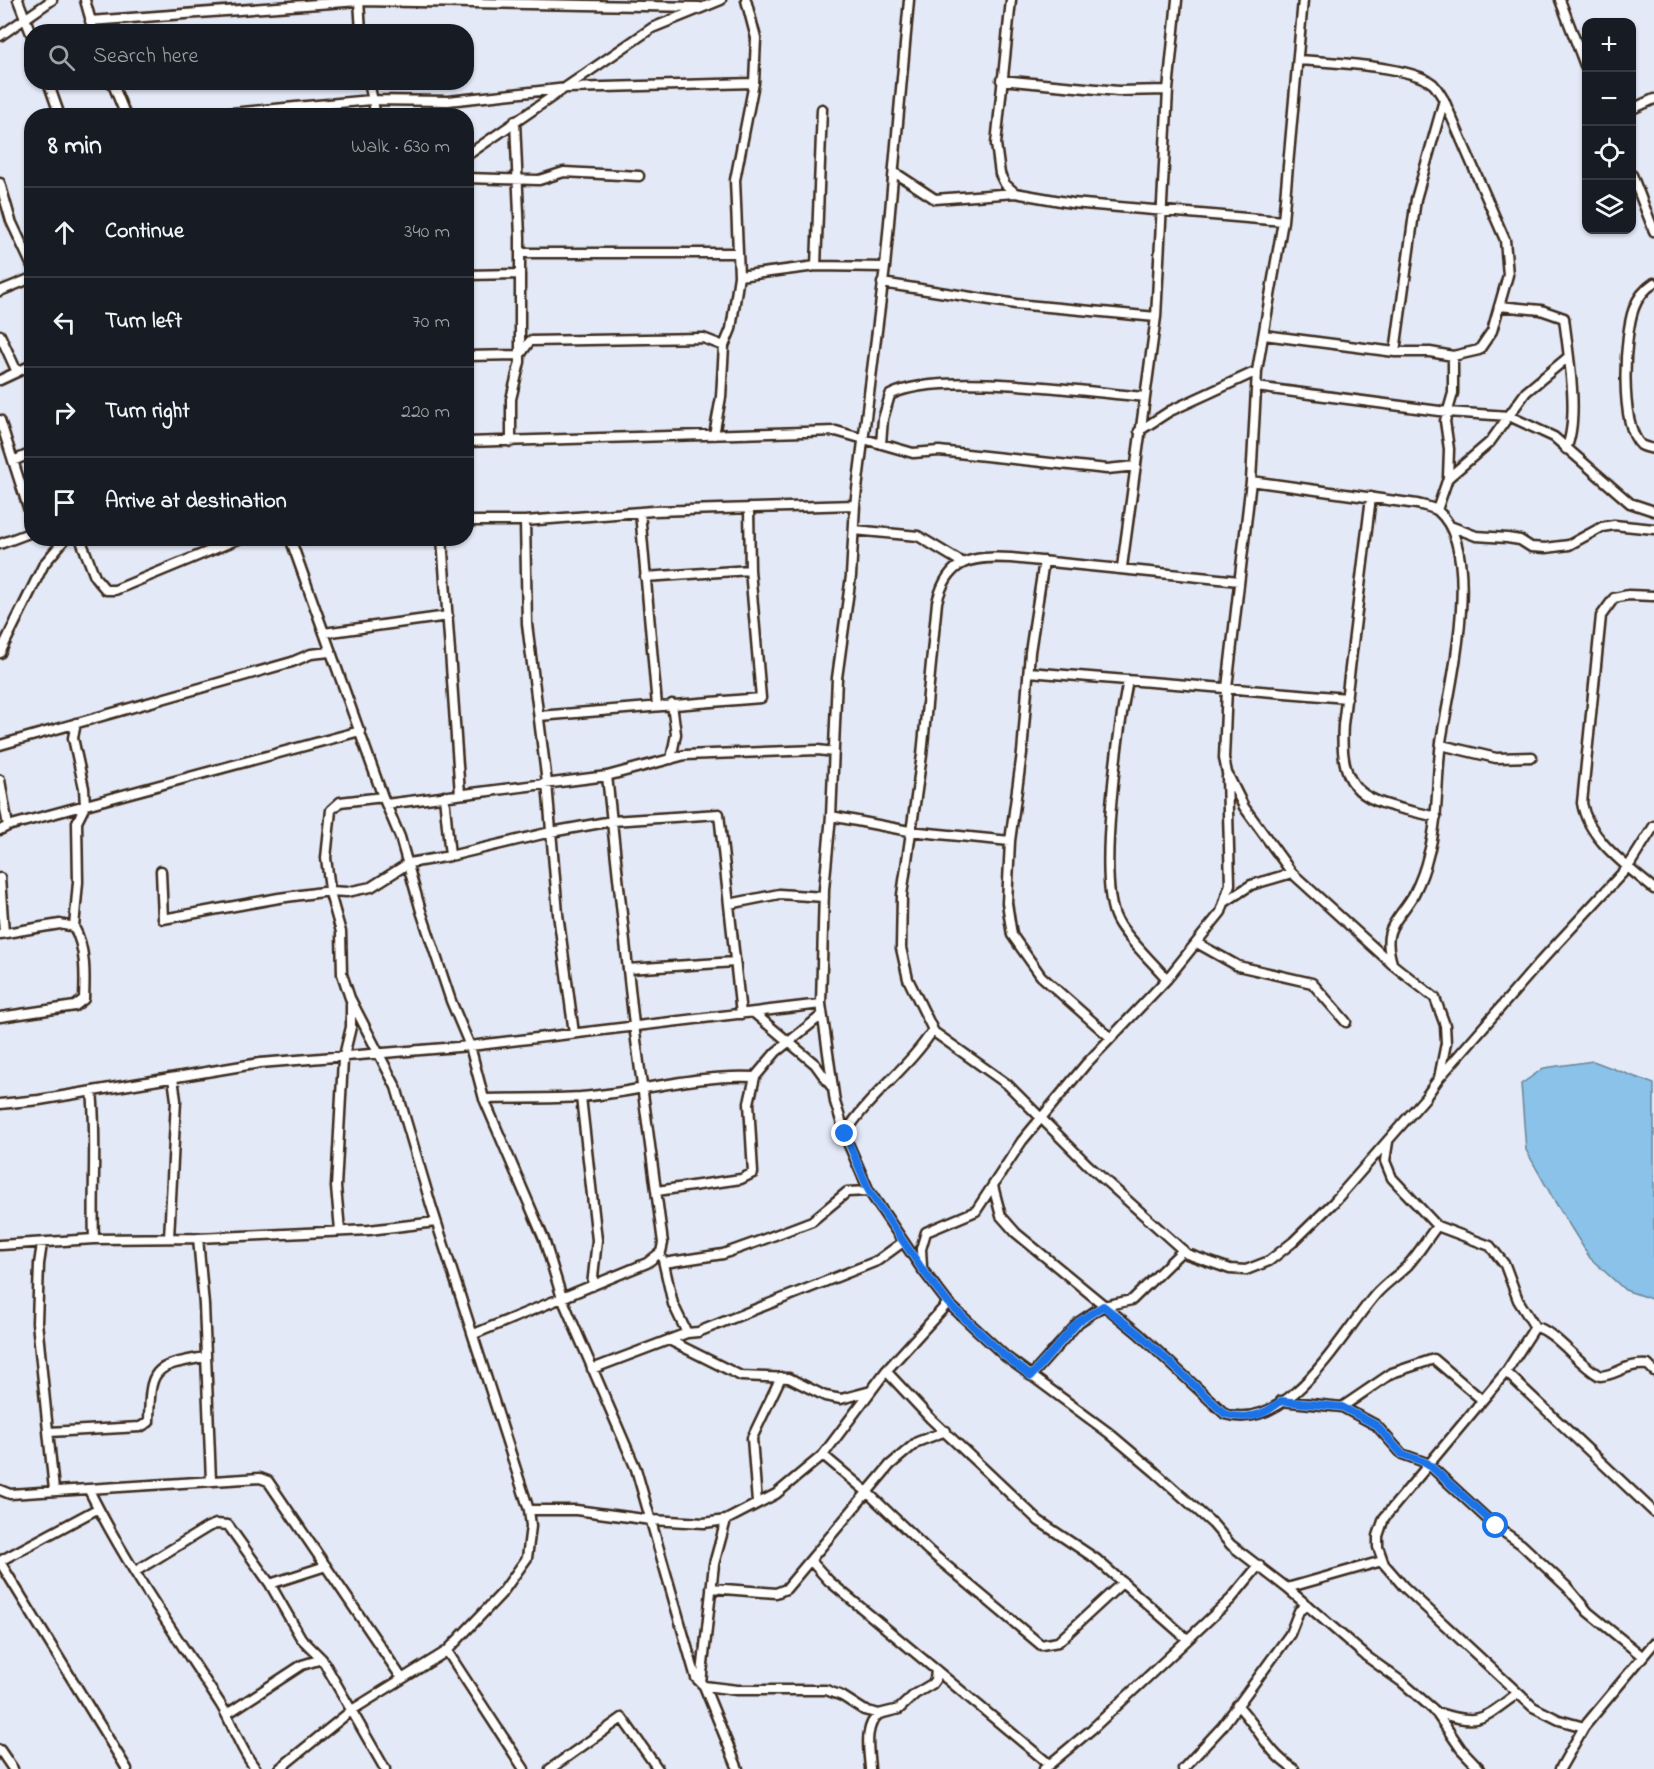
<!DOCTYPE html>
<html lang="en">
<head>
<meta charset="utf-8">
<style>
	:root { --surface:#171b24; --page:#20242c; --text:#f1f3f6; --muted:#9ea1a6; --line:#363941 }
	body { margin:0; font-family:"Indie Flower",sans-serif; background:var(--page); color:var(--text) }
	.controls { position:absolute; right:18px; top:18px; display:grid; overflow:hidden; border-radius:12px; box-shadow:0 2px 4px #0004 }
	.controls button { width:54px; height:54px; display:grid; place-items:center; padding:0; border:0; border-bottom:2px solid var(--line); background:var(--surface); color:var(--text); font:30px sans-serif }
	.stop { position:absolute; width:18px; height:18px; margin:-14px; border:4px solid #1a73e8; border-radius:50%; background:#fff }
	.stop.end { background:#1a73e8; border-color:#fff; box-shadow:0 2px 6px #0008 }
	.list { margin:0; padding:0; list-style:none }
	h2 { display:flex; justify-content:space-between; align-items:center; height:78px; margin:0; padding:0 24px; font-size:26px }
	h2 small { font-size:20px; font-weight:400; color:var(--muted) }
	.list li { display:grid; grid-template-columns:39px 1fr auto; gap:18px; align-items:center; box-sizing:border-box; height:90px; padding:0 24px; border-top:2px solid var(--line) }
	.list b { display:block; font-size:22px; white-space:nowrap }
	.list em { font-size:20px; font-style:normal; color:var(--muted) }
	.icon { flex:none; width:33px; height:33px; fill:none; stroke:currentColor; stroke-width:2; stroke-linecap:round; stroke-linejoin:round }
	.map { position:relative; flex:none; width:1654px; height:1769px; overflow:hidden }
	.search { position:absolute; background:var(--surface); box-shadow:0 2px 4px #0004; left:24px; top:24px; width:450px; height:66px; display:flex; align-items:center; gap:15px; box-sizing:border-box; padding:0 21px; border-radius:24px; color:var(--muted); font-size:22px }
	.panel { position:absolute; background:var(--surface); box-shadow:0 2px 4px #0004; left:24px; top:108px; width:450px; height:438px; border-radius:24px }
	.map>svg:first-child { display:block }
	.water { fill:#8ac2e9; stroke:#6a8598; stroke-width:1.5 }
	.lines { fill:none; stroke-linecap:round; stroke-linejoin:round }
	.minor-casing { stroke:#3b2a1e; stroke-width:13 }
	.minor { stroke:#fff; stroke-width:8 }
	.route { stroke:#1a73e8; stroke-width:8 }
</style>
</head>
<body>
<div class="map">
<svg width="1654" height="1769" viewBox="0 0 1654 1769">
	<rect width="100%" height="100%" fill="#e3e9f7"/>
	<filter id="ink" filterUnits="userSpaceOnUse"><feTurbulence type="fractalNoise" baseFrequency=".0167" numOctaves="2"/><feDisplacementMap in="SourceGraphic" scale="12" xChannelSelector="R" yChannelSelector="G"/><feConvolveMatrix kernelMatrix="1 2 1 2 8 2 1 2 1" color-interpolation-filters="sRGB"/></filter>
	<g filter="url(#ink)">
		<!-- water -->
		<path class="water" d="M1593,1061l61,23v216l-29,-10 -35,-32 -36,-58 -28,-50 -5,-66 23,-16z"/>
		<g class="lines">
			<defs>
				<path id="minor" d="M18,0l14,36
					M85,0l9,32
					M359,0l2,32
					M746,0l10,38 -2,45 -19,97 4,96 77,-10 69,1
					M909,0l-24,267 -30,238 -4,71 -14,102 -6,138 -7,73 -3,115 14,98 13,41 21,48 53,78 26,34 57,53 104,77 46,39 58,52 18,21 56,43 79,68 36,26 33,29 26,38 19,20
					M1011,0l-15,144 4,30 5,10 10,9 57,10 211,18
					M1560,0l26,68
					M90,21l269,-20 340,6
					M0,36l52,-36
					M1001,80l117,11 50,-1
					M48,82l12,34
					M112,82l14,34
					M369,82l7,34
					M1632,109l22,-10
					M200,116l171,-16 77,1 119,-13 187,-5
					M466,156l186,-128 69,-28
					M894,172l41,27 80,-6
					M1632,175l22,56
					M466,178l73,2 25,-8 75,4
					M0,183l11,38 21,45
					M520,253h218
					M816,266l6,-157
					M466,275l54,-1
					M882,283l134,21 140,13
					M1654,283c-9,6 -16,14 -20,25 -10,26 -15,117 7,137 3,2 9,3 13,4
					M0,291l32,-13
					M1499,306l42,4 23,8c4,35 16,100 2,131
					M0,335l17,37
					M1264,335l131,17h35l23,4 26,-6 13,-19 16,-56 -3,-35 -61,-140c-3,-5 -7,-12 -11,-16 -21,-18 -106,-22 -135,-24
					M1395,352l21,-153 28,-99
					M466,356l54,-1 10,-14 173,-3 21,8
					M0,380l32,-15
					M1256,387l191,25 62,4 45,21 76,66 24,8
					M0,420l32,100
					M1139,431l31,-20 87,-40
					M714,435l7,-38 3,-51 7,-17 8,-53
					M466,442l370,-11 77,22 26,-2 168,18 29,-3
					M511,442v-43l9,-37v-125l-5,-116
					M881,444l2,-25 7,-24c47,-25 197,-3 255,2
					M13,461l19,-8
					M1448,478l42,-36 36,-50 41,-34
					M1251,481l166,23c7,2 16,3 21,7 47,40 11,178 3,231 -5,38 -2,77 -13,114 -3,13 -8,26 -14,38 -17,29 -33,33 -22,69
					M1371,497l-28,228c-5,77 29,76 93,92
					M1437,510l11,-32 1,-29 -4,-28 8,-28v-37
					M640,512l17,194
					M466,521h59l128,-10 202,-6
					M525,521l2,103 20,159 11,131 16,119
					M1450,526l26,10 31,2 13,2 11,7 15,1 23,-3 33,-18 12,-2 40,4
					M854,530l64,6 45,27
					M80,538l15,39 11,13h9l126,-52
					M290,538l93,259 17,40 21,74 30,90 19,45 14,53 60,140 18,59 74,171 60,209 8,8 34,83
					M442,538l18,256
					M0,544l32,-12
					M1044,561l-14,91 -8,101 -12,88 -3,62 5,32 29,41 70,62
					M1122,567l34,-250 12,-227 9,-90
					M645,577l105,-7
					M1239,581l-228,-23c-40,-2 -63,1 -74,44l-15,153 -20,140 -1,53 7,31 26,53 73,52 81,81 99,89 43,15 16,1 23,-9 24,-19 41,-40 91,-104 14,-20 7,-35 -1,-18 -10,-27 -43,-34 -100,-91 -48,-66 -17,-34 -3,-15 3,-70 24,-207 6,-110 26,-150 20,-221
					M1654,596l-26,-1 -14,3 -13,18 -19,187c6,36 45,63 72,86
					M324,633l124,-17
					M0,653l44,-89 22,-26
					M1029,672l318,26
					M1128,680c-9,46 -32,202 -11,240 10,19 35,41 50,59
					M539,716l222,-18 -11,-128 -1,-62
					M0,745l292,-83 19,-8 19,-2
					M1441,745l55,13 36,-1
					M671,759l5,-25 -4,-30
					M0,780l8,46 -8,4
					M444,796l6,60
					M386,804l221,-28 78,-21 133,-5 16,2
					M831,816l78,15 101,10
					M8,826l352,-95
					M161,871l2,48 116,-21 51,-7 17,1 24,-5 38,-24 41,-7 101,-24 61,-11 107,-7 22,200
					M0,878l4,55
					M1225,902l26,-17 41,-12
					M729,904l50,-10 45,3
					M74,927l4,-45 -1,-60 8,-16 -1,-18 -11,-50 3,-15
					M0,934l60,-10 14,3c12,21 11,49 10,72l-9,7 -75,11
					M1197,943l41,23 74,17 34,39
					M628,969l107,-7
					M754,1013l61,51 16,22
					M1439,1078l101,-116 88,-95 26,-41
					M92,1091c5,50 0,98 2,148
					M581,1097l16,143 -5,46
					M484,1099c32,-1 65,0 97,-2 59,-5 115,-23 174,-20l21,-25 46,-37
					M0,1104l39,-4 221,-37 210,-17 351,-42
					M845,1134c24,-39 63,-65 88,-104
					M1388,1142l-3,19 7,17 45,48 53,20 15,19 13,35 17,27 -29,45 -122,146 -6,18v11l6,17 20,23 129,120 26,13 25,7 70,-84
					M993,1186l8,30 15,17 123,101 86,80c65,19 116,-80 151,-120 10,-11 21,-18 31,-28 11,-12 20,-27 30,-40
					M657,1191l84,-12 12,-6 -4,-70 6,-26
					M340,1230l-4,-43 7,-127 8,-33v-23
					M169,1238l7,-138 -3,-22
					M198,1238l6,67 7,176
					M42,1244l-3,20 -2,58 17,168
					M0,1245l94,-6 104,-1 171,-8 67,-8
					M663,1260l10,44 14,29
					M664,1263l59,-9 39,-14 50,-19 35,-29 22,-1
					M922,1267l-1,-18 5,-17 50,-21 46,-70 64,-77 81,-85 54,-67 9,-28 -3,-107
					M1535,1327c18,2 45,39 65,49 18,-1 25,-13 48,-11l6,6
					M474,1334l173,-71 14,-11 2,-9 -29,-218 -27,-249
					M669,1340l72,36 48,2 36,18 16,3 30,-8
					M592,1369l95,-36 11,-1 179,-71 26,-19
					M886,1371l44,47 109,103 57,38 90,79
					M1506,1372l148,140
					M1031,1376l48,-54 24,-16 29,-6 51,-50
					M1281,1401l61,6 34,18 26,29 25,9 68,63 26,18 46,43 21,25 54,44
					M1342,1407l50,-34 42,-14 47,40
					M49,1432l91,-5 9,-5c1,-54 3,-56 57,-65
					M823,1455l44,37 62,59 112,94 17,-3 65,-60
					M0,1490l10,4 250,-16 8,3 133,196
					M89,1490c37,75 87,145 132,215 13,21 19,45 35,64
					M757,1503l-5,-65 29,-61
					M529,1510h47l75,10 53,3 22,-3 50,-26 47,-39 63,-84 62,-68
					M0,1561l97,-52
					M811,1561l18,20 220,183
					M0,1562l127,207
					M136,1571l72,-44 8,-3 12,1 42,59 31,54 21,21 63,110
					M270,1584l56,-18
					M711,1588l65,5 10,-4 104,-124 27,-23 29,-11
					M1287,1588l95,-27
					M447,1651l77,118
					M701,1683l13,-119 12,-44
					M704,1686l33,4h89l16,6 22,14 15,4 20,-5 16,-15 17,-10 3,-4 1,-10
					M1237,1705c21,21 30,48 57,64
					M1435,1712c46,14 46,8 83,-19
					M227,1714l75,-49 20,-6
					M0,1750l13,19
					M279,1769l73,-59 95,-59 55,-58 25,-35 4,-32 -2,-16 -98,-305 -35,-118 -46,-89 -8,-24 -1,-42 -10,-35 -5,-39 5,-48 9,-8 43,-5
					M550,1769l72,-51 36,51
					M870,1769c-1,-18 -7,-42 9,-55
					M1044,1769l48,-40 139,-130 28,-34
					M1183,1769l39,-42 68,-93 9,-23 8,-6
					M1560,1769l24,-42"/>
			</defs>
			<!-- minor casing -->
			<use href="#minor" class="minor-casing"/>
			<!-- minor -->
			<use href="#minor" class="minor"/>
		</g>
	</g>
	<g class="lines" filter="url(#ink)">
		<!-- route -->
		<path class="route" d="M845,1134l24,57 53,78 26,34 57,53 26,20 47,-54 25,-16 36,28 86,80c23,6 38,2 56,-13l61,6 34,18 26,29 25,9 69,63"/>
	</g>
</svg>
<div class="controls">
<button>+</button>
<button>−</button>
<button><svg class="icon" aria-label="locate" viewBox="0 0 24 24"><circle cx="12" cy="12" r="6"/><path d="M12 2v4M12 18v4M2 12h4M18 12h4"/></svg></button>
<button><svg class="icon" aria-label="layers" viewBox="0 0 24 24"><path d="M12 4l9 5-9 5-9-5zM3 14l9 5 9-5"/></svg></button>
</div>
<div class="stop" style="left:1496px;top:1526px"></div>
<div class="stop end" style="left:845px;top:1134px"></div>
<div class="search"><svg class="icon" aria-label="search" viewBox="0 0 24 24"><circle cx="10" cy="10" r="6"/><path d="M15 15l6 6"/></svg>Search here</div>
<section class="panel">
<h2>8 min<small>Walk · 630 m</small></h2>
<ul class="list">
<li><svg class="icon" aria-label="ahead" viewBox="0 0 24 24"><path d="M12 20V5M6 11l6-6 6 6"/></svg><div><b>Continue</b></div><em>340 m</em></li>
<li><svg class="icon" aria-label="left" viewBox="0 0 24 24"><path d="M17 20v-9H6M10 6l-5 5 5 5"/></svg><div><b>Turn left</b></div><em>70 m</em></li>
<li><svg class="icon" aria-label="right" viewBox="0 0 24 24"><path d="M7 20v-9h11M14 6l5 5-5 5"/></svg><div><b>Turn right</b></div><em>220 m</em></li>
<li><svg class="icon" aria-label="arrive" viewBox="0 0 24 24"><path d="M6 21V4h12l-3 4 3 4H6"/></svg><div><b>Arrive at destination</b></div></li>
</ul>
</section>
</div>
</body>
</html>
